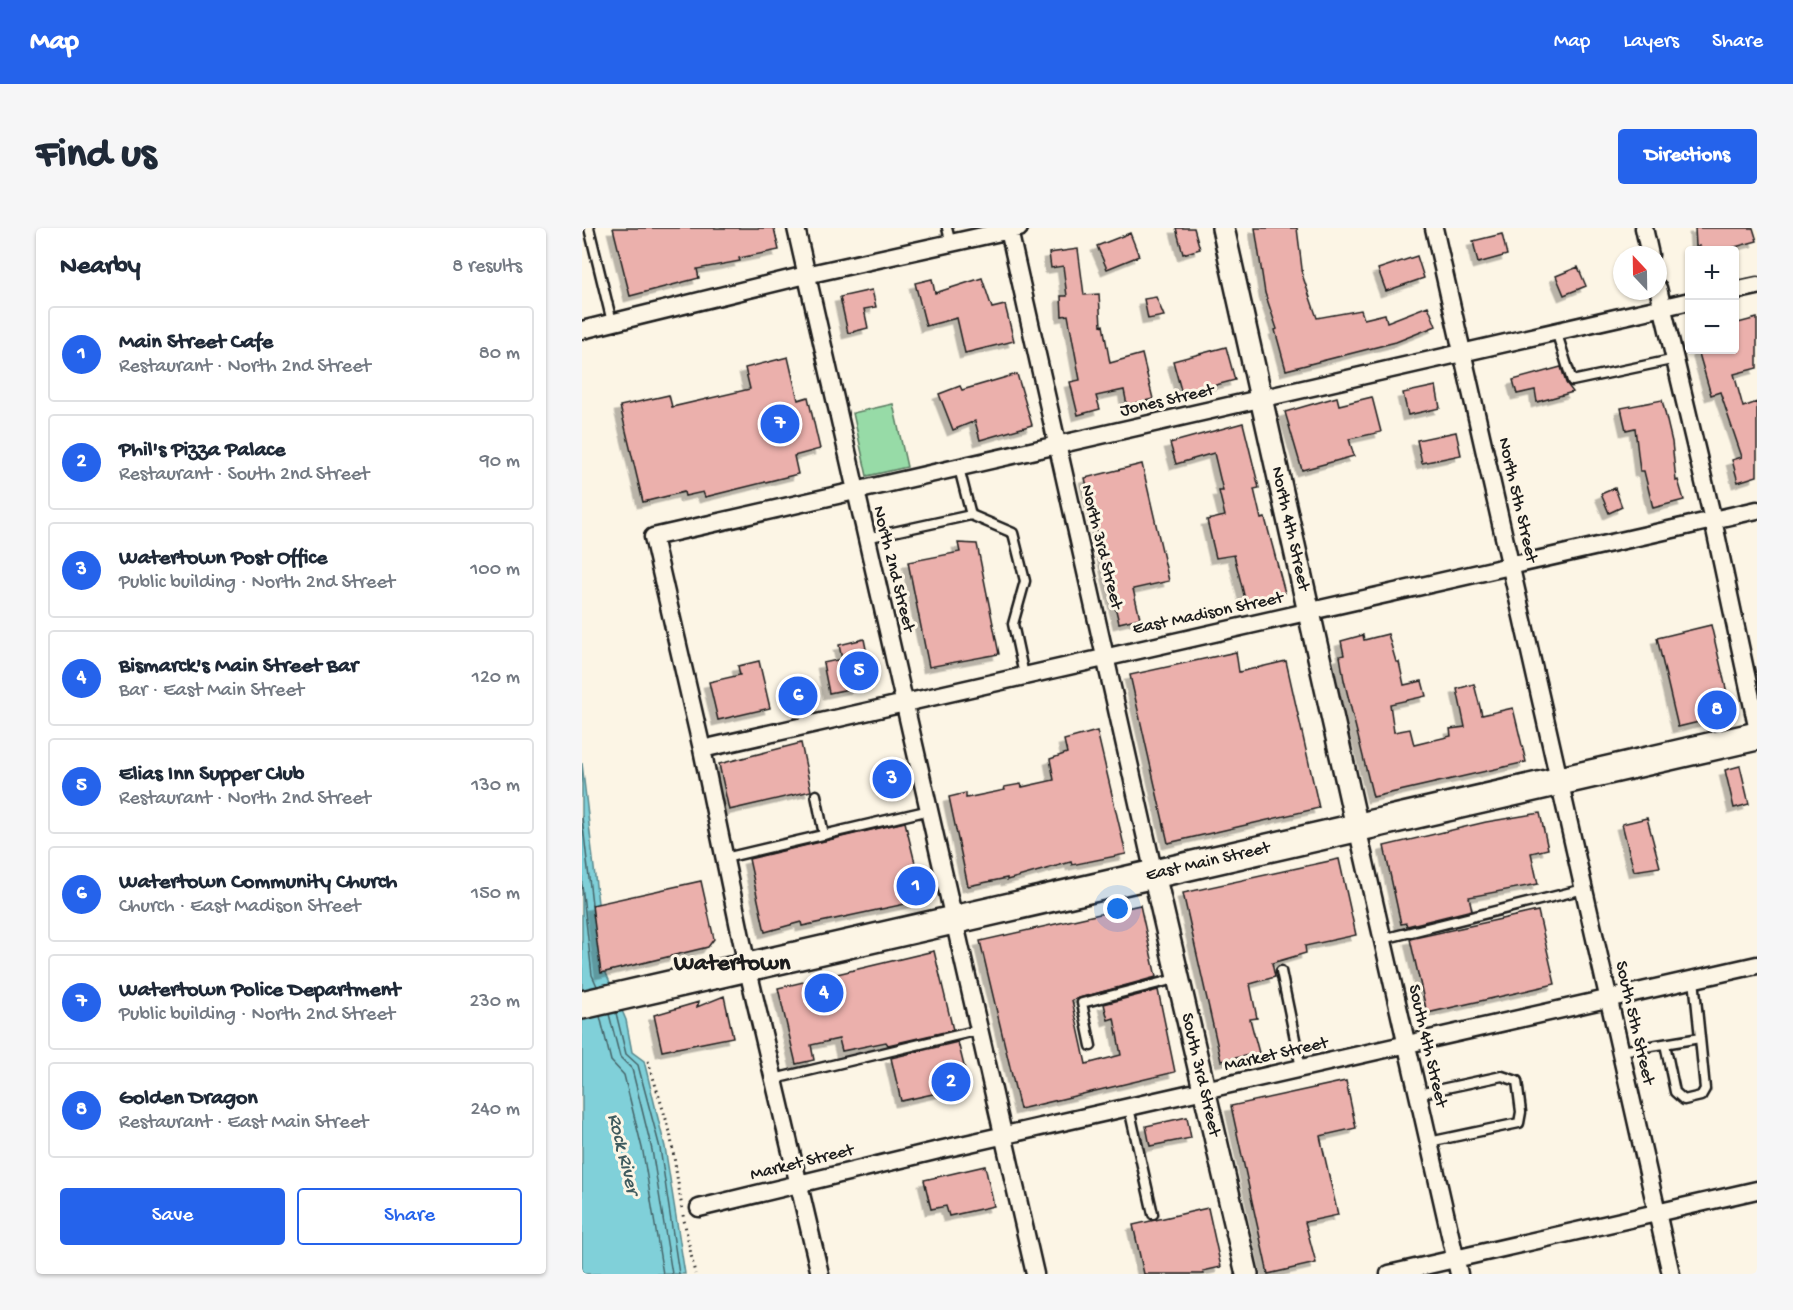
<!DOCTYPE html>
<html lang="en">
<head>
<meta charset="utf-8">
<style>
	:root { --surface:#fff; --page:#f6f6f7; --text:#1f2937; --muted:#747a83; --line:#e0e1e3; --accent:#2563eb }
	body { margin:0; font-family:"Gochi Hand",sans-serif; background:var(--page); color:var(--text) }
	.controls { position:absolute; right:18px; top:18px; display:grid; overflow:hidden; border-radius:6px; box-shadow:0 2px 4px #0004 }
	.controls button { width:54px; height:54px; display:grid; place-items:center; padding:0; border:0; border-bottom:2px solid var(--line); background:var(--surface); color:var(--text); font:30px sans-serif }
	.compass { position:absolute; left:1031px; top:18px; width:54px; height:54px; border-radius:50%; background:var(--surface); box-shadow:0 2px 4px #0004; rotate:338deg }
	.you { position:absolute; left:536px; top:681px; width:21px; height:21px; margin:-15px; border:4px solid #fff; border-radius:50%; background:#1a73e8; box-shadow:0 0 0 9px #1a73e833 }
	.badge { display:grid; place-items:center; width:39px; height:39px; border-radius:50%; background:var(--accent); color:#fff; font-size:20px; font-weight:700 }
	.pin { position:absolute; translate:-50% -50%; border:3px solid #fff; box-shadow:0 2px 6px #0006 }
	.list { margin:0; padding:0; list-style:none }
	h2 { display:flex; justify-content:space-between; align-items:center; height:78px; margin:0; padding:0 24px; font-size:26px }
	h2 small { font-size:20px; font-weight:400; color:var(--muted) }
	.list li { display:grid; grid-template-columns:39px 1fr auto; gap:18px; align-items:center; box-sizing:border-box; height:96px; margin:0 12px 12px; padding:0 12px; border:2px solid var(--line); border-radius:6px }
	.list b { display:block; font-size:22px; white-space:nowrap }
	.list p { margin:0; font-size:20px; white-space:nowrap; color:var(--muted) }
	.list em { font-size:20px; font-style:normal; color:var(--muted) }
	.actions { display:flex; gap:12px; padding:18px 24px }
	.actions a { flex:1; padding:14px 0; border:2px solid var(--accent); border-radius:6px; text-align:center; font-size:21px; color:var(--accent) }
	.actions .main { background:var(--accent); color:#fff }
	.map { position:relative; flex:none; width:1175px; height:1046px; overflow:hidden; border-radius:6px }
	header { display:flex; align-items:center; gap:36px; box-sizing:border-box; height:84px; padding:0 30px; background:var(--accent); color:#fff }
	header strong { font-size:28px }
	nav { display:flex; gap:33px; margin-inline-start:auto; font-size:21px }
	.intro { display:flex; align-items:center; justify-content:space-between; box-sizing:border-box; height:144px; padding:0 36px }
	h1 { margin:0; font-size:42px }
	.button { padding:15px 27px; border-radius:6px; background:var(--accent); color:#fff; font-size:21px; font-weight:700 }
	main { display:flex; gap:36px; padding:0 36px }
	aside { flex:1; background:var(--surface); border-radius:6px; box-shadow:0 2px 4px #0004 }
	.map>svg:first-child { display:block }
	.green { fill:#97dba7; stroke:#5a7c62; stroke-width:1.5 }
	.water { fill:#80d0d9; stroke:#58888d; stroke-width:1.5 }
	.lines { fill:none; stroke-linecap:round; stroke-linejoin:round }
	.shore { stroke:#446468; stroke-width:1.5 }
	.building { fill:#ebb0ac; stroke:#1c1c1c; stroke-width:1.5; filter:url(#shadow) }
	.service-casing { stroke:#1c1c1c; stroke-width:13 }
	.minor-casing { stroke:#1c1c1c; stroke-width:21 }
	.tertiary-casing { stroke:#1c1c1c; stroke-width:26 }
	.primary-casing { stroke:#1c1c1c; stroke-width:32 }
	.path { stroke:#1c1c1c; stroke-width:3; stroke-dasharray:1.5 4.5; stroke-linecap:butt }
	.service { stroke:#fcf5e5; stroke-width:8 }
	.minor { stroke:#fcf5e5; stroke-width:16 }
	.tertiary { stroke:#fcf5e5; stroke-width:21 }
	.primary { stroke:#fcf5e5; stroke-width:27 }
	.labels { text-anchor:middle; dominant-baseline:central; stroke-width:6; stroke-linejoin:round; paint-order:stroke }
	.street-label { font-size:18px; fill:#1c1c1c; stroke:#fcf5e5 }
	.water-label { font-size:20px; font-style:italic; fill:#3f5b5e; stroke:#fcf5e5 }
	.district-label { font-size:24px; font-weight:bold; fill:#1c1c1c; stroke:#fcf5e5 }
</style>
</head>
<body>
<header>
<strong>Map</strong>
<nav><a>Map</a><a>Layers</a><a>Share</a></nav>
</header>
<div class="intro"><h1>Find us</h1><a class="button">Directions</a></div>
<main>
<aside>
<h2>Nearby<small>8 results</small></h2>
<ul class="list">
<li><span class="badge">1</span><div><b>Main Street Cafe</b><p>Restaurant · North 2nd Street</p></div><em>80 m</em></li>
<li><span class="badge">2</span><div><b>Phil's Pizza Palace</b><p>Restaurant · South 2nd Street</p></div><em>90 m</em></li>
<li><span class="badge">3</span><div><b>Watertown Post Office</b><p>Public building · North 2nd Street</p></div><em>100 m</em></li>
<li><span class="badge">4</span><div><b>Bismarck's Main Street Bar</b><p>Bar · East Main Street</p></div><em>120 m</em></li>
<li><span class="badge">5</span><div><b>Elias Inn Supper Club</b><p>Restaurant · North 2nd Street</p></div><em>130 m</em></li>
<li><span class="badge">6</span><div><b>Watertown Community Church</b><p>Church · East Madison Street</p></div><em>150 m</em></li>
<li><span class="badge">7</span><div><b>Watertown Police Department</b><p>Public building · North 2nd Street</p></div><em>230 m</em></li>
<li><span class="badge">8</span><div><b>Golden Dragon</b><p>Restaurant · East Main Street</p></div><em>240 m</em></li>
</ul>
<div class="actions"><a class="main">Save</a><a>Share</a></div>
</aside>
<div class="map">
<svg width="1175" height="1046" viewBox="0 0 1175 1046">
	<defs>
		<filter id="shadow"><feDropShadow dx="-5.5" dy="5.5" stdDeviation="0" flood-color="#0004"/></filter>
	</defs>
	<rect width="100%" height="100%" fill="#fcf5e5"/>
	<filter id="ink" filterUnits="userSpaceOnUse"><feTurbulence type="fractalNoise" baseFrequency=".0167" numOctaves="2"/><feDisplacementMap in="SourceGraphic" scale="12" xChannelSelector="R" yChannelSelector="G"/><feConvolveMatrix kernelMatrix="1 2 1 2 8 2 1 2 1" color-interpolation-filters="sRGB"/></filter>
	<g filter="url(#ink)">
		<!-- green -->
		<path class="green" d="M311,176l14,63 -40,9 -14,-63z"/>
		<!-- water -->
		<path class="water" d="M0,535l24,210 20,47 6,32 12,9 21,86 20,127h-103z"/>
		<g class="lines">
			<!-- shore -->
			<path class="shore" d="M0,589l10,87
				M0,657l10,90 5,11
				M34,785l10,41 12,11 22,83 19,126
				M27,786l11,43 12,12 20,81 20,124
				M18,788l11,45 13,14 19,77 20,122"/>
		</g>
		<!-- building -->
		<path class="building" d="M31,0h161l5,22 -40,8 1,3 -43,8 2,9 -69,18z
			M594,0h18l6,21 -17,5z
			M673,0h42l6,49 14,41 44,-8 3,9 21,-5 2,8 41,-16 8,20 -40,16 -110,28 -11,-40 2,-1 -12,-36z
			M1113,0h58l4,13 -33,9h-22l-2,-4h-4z
			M548,5l9,23 -32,13 -10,-23z
			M920,6l5,21 -29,8 -5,-22z
			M496,21l6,46 15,-1 2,32 2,-1 7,38 32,-9 11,45 -26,6 -3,-15 -28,6 4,13 -22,6 -8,-33 10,-2 -12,-65 -6,1 -1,-20h6l-4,-30 -12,2 -2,-15z
			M835,28l7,22 -38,13 -8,-22z
			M996,39l8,19 -22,9 -8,-19z
			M400,50l10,30 13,-3 9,36 -49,12 -8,-35 -31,8 -11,-43 17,-4 3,14z
			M290,62l4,17 -12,2 4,19 -20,5 -8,-36z
			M574,69l8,19 -16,3 -4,-20z
			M1175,90v50l-23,6 9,33 14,-5v74l-19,6 -6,-22 10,-3 -22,-65 -9,3 -13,-45h36v-26z
			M644,119l9,33 -53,14 -9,-33z
			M206,129l10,43 10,-3 12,52 -26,7 4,18 -93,23 -2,-5 -18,4 -1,-4 -41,10 -23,-96 49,-11 3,12 78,-18 -5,-21z
			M979,139l5,16 7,9 -36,10 -2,-12 -18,4 -4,-14z
			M435,146l15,51 -52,15 -5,-19 -22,9 -14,-36 21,-8 2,4z
			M854,158l4,22 -32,7 -5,-22z
			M755,169l2,8 33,-8 9,35 -32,7 5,17 -52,14 -17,-58z
			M1080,172l10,42 4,39 2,-1 6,20 -31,8 -9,-37h-4l-5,-43 -9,2 -5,-22z
			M661,195l16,65 -5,1 7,30 4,-1 20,75 -39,10 -12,-48 -18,3 -9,-38 18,-4 -6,-25h4l-9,-38 -38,11 -6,-21z
			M874,204l5,23 -39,8 -5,-23z
			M560,236l27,117 -36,8 7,29 -21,5 -34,-145z
			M1033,260l7,19 -13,6 -8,-19z
			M376,315l19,1 22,110 -70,13 -21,-105 52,-10z
			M1129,397l21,89 -54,13 -21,-89z
			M806,406l8,28h3l5,23 18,-4 4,15 -36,8 4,28 16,-3 4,16 37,-9 -1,-7 15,-2 -8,-38 17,-5 8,31 31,-7 13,54 -153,35 -29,-117 -4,-24 4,-1 -3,-14 22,-6 1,5z
			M282,411l9,45 -44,9 -6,-30 19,-4 -3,-14z
			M654,424l3,20 47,-11 33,147 -151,35 -38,-168z
			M177,433l11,47 -52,12 -9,-38 31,-7 -2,-9z
			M515,503l29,123 -54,11 -1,-3 -64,18v-2l-39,8 -19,-89 17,-4v5l39,-8 -1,-3 17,-3 1,3 32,-7 -4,-21 17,-6 -3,-13z
			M219,515l10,48 -82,19 -10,-46z
			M1158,538l9,38 -15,4 -9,-38z
			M958,585l8,36 -17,4 7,31 -69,13 3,13 -65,16 -1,-3 -5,1 -17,-78 102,-24z
			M1065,590l13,49 -26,4 -12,-47z
			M323,594l19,78 -122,26 -1,-4 -36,10 -16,-73z
			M757,631l17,76 -51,11 1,7 -34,10 3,14 -25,7 7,34 -7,1 9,34 -38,8 -38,-168z
			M119,653l13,58 -6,8 -107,26 -9,-68z
			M558,677l16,72 -84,23 14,64 35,-9 -7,-37 -6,2 -4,-16 54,-14 17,82 -155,37 -40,-168z
			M956,683l17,73 -128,29 -17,-74z
			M352,723l19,79 -65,15 -2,-3 -44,9 -3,-12 -28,6 3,15 -18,4 -18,-76z
			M142,768l9,41 -71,14 -8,-36 45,-13 -2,5z
			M376,814l11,44 -68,15 -10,-43z
			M764,853l10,47 -36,8 18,79 -33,7 11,41 -48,11 -37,-168z
			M605,889l4,21 -41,8 -4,-20z
			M403,938l9,40 -45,10 -3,-10 -15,3 -7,-29z
			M626,980l13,59 -18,4 1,3h-60l-11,-49z"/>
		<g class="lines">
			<defs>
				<path id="service" d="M7,0l23,94
					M365,0l4,16
					M974,103l16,50 104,-22
					M377,240l12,47
					M284,310l105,-23 42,18 12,48 -12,43 11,51
					M234,567l8,40
					M143,630l205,-48
					M801,711l201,-50
					M699,743l20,97
					M1083,816l10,48 9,8 17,-4 4,-7 -5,-51
					M509,818l-9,-43 97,-25
					M1039,823l79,-13 -6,-59
					M192,851l205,-49
					M836,866l84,-18 15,5 4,31 -2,11 -90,19
					M547,880l24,106"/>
				<path id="minor" d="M214,0l239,1046
					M852,0l237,1046
					M1062,0l6,27
					M427,2l145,644
					M1076,60l55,232 44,206
					M1152,63l23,-5
					M0,102l224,-55 213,-47
					M120,521l1055,-239
					M775,599l102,447
					M117,980l240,-58 818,-185
					M238,1046l-73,-308 -45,-217 -49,-212 1037,-236
					M807,1046l368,-84"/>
				<g id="tertiary">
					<path id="s1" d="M641,0l134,599"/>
					<path id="s2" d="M572,646l93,400"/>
				</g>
				<g id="primary">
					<path id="s3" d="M0,777l1175,-269"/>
				</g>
			</defs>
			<!-- service casing -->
			<use href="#service" class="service-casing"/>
			<!-- minor casing -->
			<use href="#minor" class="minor-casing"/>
			<!-- tertiary casing -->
			<use href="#tertiary" class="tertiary-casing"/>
			<!-- primary casing -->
			<use href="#primary" class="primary-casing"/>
			<!-- path -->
			<path class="path" d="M66,833l22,71 12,76
				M101,987l12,59"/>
			<!-- service -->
			<use href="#service" class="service"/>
			<!-- minor -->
			<use href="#minor" class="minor"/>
			<!-- tertiary -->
			<use href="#tertiary" class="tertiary"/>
			<!-- primary -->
			<use href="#primary" class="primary"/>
		</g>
	</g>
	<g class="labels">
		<!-- street labels -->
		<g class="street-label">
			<text transform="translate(585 173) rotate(-13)">Jones Street</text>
			<text transform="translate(935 272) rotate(77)">North 5th Street</text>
			<text stroke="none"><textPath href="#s1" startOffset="308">North 4th Street</textPath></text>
			<text transform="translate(519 319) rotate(76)">North 3rd Street</text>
			<text transform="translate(311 341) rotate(76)">North 2nd Street</text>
			<text transform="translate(626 386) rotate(-12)">East Madison Street</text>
			<text stroke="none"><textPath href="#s3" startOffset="642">East Main Street</textPath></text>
			<text transform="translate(1052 795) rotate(77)">South 5th Street</text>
			<text transform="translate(845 818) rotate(77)">South 4th Street</text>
			<text transform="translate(694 827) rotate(-13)">Market Street</text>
			<text stroke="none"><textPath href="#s2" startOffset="206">South 3rd Street</textPath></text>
			<text transform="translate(220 935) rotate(-14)">Market Street</text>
		</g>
		<!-- water labels -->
		<g class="water-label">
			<text transform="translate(40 926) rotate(76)">Rock River</text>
		</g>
		<!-- district labels -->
		<g class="district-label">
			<text x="150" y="736">Watertown</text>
		</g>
	</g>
</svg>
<div class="controls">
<button>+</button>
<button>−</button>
</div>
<svg class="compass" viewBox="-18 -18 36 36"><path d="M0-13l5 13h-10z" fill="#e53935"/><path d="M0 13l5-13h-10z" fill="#747a83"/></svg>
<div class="you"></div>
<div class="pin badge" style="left:334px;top:658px">1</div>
<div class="pin badge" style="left:369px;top:854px">2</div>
<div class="pin badge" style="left:310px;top:551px">3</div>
<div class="pin badge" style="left:242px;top:765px">4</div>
<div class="pin badge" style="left:277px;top:443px">5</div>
<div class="pin badge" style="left:216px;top:468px">6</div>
<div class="pin badge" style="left:198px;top:196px">7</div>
<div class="pin badge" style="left:1135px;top:482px">8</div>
</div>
</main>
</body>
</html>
